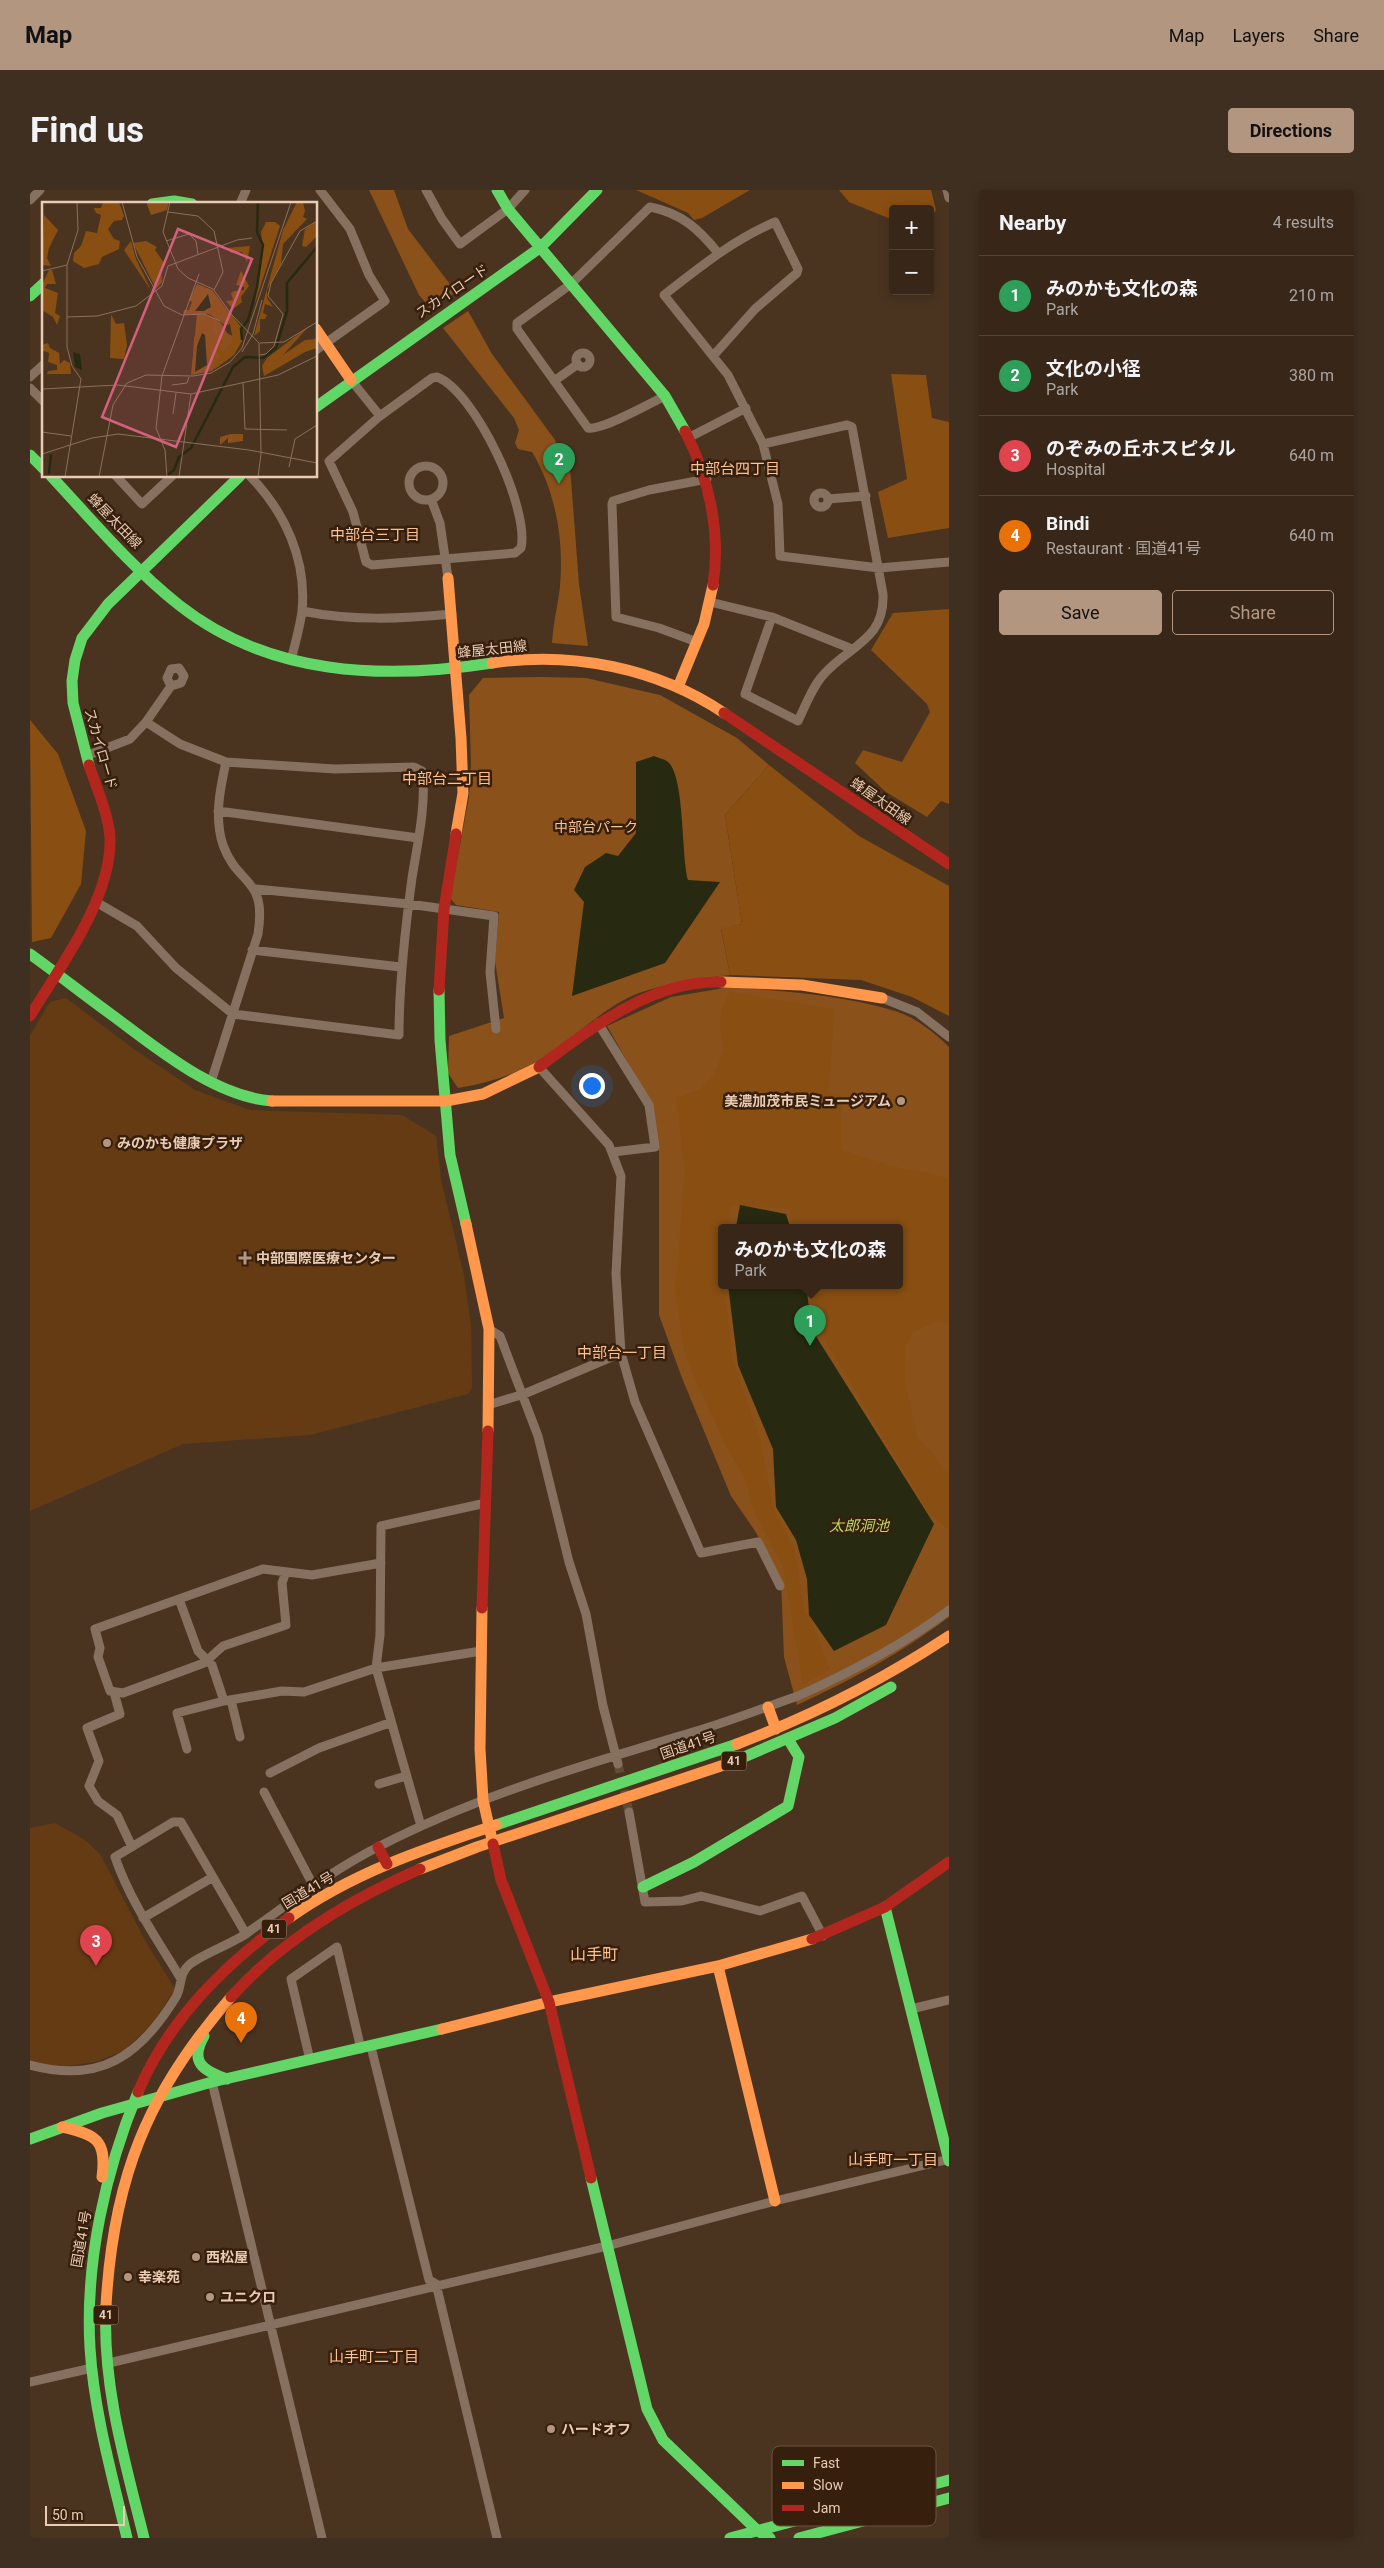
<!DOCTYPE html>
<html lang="en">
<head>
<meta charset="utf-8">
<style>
	:root { --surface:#382718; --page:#3f2f21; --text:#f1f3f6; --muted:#aba5a2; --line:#524437; --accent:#b29680 }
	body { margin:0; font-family:Roboto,"Noto Sans JP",sans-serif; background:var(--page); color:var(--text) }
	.controls { position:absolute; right:15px; top:15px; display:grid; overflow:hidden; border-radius:5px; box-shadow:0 2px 12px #0003 }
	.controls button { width:45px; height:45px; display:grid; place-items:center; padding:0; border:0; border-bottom:1px solid var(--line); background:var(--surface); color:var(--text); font:25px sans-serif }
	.scale { position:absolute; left:15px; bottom:12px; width:80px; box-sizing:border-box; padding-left:5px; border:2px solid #eacbb3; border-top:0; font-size:14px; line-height:18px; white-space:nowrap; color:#eacbb3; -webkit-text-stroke:4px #361f0c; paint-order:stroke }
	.you { position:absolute; left:561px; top:895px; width:18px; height:18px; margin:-12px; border:4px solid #fff; border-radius:50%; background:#1a73e8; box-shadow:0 0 0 8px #1a73e833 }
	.badge { display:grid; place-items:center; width:32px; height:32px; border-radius:50%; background:var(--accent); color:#fff; font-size:16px; font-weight:700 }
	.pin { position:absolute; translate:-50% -41px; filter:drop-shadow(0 1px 2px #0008) }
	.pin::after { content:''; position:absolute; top:26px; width:18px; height:15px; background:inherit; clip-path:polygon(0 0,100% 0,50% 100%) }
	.popup { position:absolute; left:688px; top:1034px; width:185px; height:65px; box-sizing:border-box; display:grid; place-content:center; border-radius:5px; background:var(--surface); filter:drop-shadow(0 1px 4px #0005); font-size:16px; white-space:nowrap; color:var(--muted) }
	.popup b { font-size:19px; color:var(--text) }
	.popup::after { content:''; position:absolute; left:50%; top:100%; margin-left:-10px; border:10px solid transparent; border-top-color:var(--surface) }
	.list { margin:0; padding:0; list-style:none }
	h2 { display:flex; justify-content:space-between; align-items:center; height:65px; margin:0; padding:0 20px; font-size:21px }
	h2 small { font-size:16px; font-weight:400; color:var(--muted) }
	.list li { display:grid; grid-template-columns:32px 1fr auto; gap:15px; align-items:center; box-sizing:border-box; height:80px; padding:0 20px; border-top:1px solid var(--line) }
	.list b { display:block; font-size:19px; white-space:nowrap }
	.list p { margin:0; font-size:16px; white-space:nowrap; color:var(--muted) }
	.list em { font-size:16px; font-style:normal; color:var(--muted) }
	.actions { display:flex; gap:10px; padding:15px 20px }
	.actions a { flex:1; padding:11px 0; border:1px solid var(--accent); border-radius:5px; text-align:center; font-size:18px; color:var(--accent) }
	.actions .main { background:var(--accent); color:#111 }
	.map { position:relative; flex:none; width:919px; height:2348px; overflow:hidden; border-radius:5px }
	header { display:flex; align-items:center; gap:30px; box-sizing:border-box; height:70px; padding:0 25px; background:var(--accent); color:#111 }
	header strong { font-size:24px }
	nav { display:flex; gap:28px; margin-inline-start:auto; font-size:18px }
	.intro { display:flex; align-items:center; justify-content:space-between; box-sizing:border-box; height:120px; padding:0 30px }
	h1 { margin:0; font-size:35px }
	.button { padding:12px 22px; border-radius:5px; background:var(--accent); color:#111; font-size:18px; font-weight:700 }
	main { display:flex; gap:30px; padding:0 30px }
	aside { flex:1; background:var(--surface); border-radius:5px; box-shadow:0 2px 12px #0003 }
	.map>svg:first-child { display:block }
	.built { fill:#653b14 }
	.green { fill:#8a511a; fill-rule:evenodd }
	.forest { fill:#894e12 }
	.water { fill:#272a10 }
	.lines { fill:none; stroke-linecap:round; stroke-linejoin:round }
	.street-tunnel { stroke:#624b36; stroke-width:9; stroke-dasharray:9 4.5; stroke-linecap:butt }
	.street { stroke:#867060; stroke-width:9 }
	.fast { stroke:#63d668; stroke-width:11 }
	.slow { stroke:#ff974d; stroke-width:11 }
	.jam { stroke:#b3261e; stroke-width:11 }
	.poi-dot { fill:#b29680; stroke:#361f0c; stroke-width:2 }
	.labels { text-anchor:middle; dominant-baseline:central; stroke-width:5; stroke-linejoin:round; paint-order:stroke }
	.shield { fill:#361f0c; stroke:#b49781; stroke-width:1 }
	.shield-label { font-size:12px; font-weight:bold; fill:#eacbb3 }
	.street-label { font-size:14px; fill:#eacbb3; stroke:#361f0c }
	.park-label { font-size:14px; fill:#fac297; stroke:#361f0c }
	.poi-label { font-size:14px; font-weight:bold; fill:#eacbb3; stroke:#361f0c; text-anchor:start }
	.neighbourhood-label { font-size:15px; fill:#ffc191; stroke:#361f0c }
	.water-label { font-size:15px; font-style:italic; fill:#bdd461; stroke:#361f0c }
	.quarter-label { font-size:16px; fill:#ffc191; stroke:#361f0c }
	.inset-river { fill:none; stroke:#272a10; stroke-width:2.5 }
	.inset-road { fill:none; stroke:#8a705b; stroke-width:1 }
	.view { fill:#d2607e; fill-opacity:0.15; stroke:#d2607e; stroke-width:2.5 }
	.inset-edge { fill:none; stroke:#eacbb3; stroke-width:2.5 }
	.key { fill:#361f0c; stroke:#6c533e; stroke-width:1 }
	.key-label { font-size:14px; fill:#eacbb3 }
</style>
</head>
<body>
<header>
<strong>Map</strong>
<nav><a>Map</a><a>Layers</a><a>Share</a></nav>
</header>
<div class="intro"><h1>Find us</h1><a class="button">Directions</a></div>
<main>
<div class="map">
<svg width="919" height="2348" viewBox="0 0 919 2348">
	<rect width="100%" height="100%" fill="#4a3420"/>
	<!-- built -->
	<path class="built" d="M36,808l69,52 60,40 55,20 152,5 34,21 5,44 23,95 7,51 1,62 -4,6 -158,41 -127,9 -153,67v-476l20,-33z
		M25,1633l30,17 15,14 47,90 28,45 -23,35 -29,27 -28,11 -28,4 -29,-1 -8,-4v-233z"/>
	<!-- green -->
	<path class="green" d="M339,0h25l14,39 48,63 -25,17 -12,-14z
		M438,121l24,43 63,86 10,24 5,3 9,117 9,62 -36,-3c1,-19 6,-38 8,-57 4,-46 -4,-94 -28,-134l-14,-3 -3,-6 4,-13 -5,-12 -71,-90z
		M511,487l45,1 74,17 77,43 32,27 -44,50 17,109 -21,5 9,46c-30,4 -63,8 -91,18 -32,12 -58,39 -86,58 -30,21 -59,31 -95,37l-10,-15 1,-37 55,-18 -9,-57 4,-49 -43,-7 -6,-7 19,-101 2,-34 -2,-68 14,-17z
		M700,797c54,4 113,8 165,24 20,6 40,22 54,36v570c-51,38 -94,61 -152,88l-13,-48 -3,-78 -26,-48 -24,-35 -49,-118 -23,-63v-163l-8,-49 -44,-77 64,-29zM691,1037h178v58h-178z"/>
	<!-- forest -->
	<path class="forest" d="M606,0h114l-48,28 -8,2 -6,-7z
		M809,0h92l5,20 -6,9v-10h-37v11l-44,-18z
		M861,184l35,1 6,43 17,4v106l-61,10 -10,-46 29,-13z
		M919,419v195l-8,-3 -14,16 -41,-25 -31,-29 8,-13 39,12 28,-50 -3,-8 -56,-54 22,-37z
		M0,530l28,34 28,77 -5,53 -30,54 -19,4z
		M739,575l90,71 90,50v130l-37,-19 -51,-17 -131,-5 -9,-47 21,-4 -17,-109z
		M700,802l105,17 -7,84 14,2v55l61,19 24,3 22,7v145l-12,-3 -24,11 -8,15 1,39 11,49 32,39v56l-20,-17 -112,-186 -10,-42h92v-58h-105l-4,-18 -58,-4 -5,22h-6v58h3l8,72 29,85 12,65 21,41 11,66 4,1 21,54 -27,16 -20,-118 -34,-66c2,-17 -9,-33 -19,-46l-45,-99 -10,-64 10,-121 -9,-73 23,-8 16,-17 9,-24 -4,-25 2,-16z"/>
	<!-- water -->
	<path class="water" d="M624,566c4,2 11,3 14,6 17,15 13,92 20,118l32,2 -55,81 -93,33 12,-94 -10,-12 11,-23 21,-14 12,3 18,-23v-71z
		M710,1015l46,9 4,13h-54z
		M698,1095h78l6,45 122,194 -48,101 -52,26 -25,-36 -2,-36 -11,-39 -20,-33 -3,-58 -35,-84z"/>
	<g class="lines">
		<!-- street-tunnel -->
		<path class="street-tunnel" d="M588,1574l11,48"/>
		<!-- street -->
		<path class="street" d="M396,0l16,29 18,25 48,-35 17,-19
			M917,0l2,8
			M0,10l10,-10
			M210,14l6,-14
			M286,160l69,-49 -16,-26 -19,-46 -30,-39
			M546 170a7 7 0 1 1 14 0a7 7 0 1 1-14 0Z
			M684,165l41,-46 42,-36 1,-4 -23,-47c-42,18 -75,45 -111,73l64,80 35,69 15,60 2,52 99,12 70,-6
			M0,187l14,-13
			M407,187c38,14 93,132 84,171l-6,5 -143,12 -6,-3 -13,-50 -24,-51 51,-45 52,-38z
			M321,190l29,36
			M524,191l24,-17
			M0,198l14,14
			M635,206c-14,7 -64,35 -77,32l-71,-99v-6l54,-39 79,-77c31,6 49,22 68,46
			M660,247l56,-29
			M733,254l84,-19 5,2 31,167c2,46 -33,51 -59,80 -12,13 -18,31 -26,47l-53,-27 27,-77
			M379 293a17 17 0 1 1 34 0a17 17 0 1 1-34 0Z
			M86,286l26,28 30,-28
			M220,286c35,36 57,84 52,135 -2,16 -7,33 -11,49
			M784 310a7 7 0 1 1 14 0a7 7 0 1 1-14 0Z
			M401,309l9,24 8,55
			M798,309l38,-3
			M680,412l62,15 80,32
			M272,421c49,10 100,8 150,3
			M667,452l-38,-14 -43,-11 -4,-113 1,-3 36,-11 58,-11
			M56,566l44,-17 16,-17 25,-36 -4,-8 4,-9 8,-1 5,8 -3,7 -10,3
			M188,621l200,27
			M226,699l153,15 85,12 -4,56 6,57
			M66,712l41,24 39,42 57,46 166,21c0,-53 6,-105 13,-157 5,-32 15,-76 10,-107l-8,-4 -79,2 -109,-7 -46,-18 -34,-22
			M222,760l149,17
			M852,808l35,14 32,25
			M568,833l51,82 6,42 -42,5
			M509,877l70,78 12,31 -5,98 5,79 14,49 66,151 57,-11 22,44
			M181,892l47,-148c9,-58 -20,-47 -35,-89 -9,-27 -3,-56 3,-83
			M459,1139l11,7 38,100 31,126 17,52 17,92 15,58
			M458,1215l36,-11 97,-41
			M256,1382l-4,11 4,42 -63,21 -19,17 -81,30 -13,-2 -12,-34 2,-9 -5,-19 168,-60 49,6 69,-12
			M149,1409l19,52 14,14 12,36
			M88,1503l-3,3 5,18 -33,14 12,33 -10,25 9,15 19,14 15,32
			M201,1510l9,37
			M157,1559l-10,-36 47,-12 58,-10 22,1 72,-24 105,-17
			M240,1583l49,-25 70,-25
			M349,1594l27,-8
			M234,1602l49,93
			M599,1622l16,90 37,-1 19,-5 59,15 42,-15 21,40
			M391,1636l-45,-158 4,-33 1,-109 105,-23
			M113,1728l70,-41
			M151,1789c-24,-40 -51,-78 -66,-122l58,-35h8l65,112
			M881,1819l38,-9
			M341,1857l58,233 7,4 61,254
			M280,1870l-19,-81 46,-32 24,102
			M0,1875c70,19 110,-9 146,-68 6,-10 3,-24 13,-32 13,-11 43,-21 58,-32 44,-31 85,-63 133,-87 99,-51 207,-82 313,-114 35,-10 70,-24 105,-36 53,-24 105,-51 151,-86
			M182,1892l110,456
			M79,2173l498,-117 168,-45 174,-42
			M0,2192l62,-14"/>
		<!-- fast -->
		<path class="fast" d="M467,0l11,19 157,187 20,35
			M122,14l22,-3 18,3
			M0,106l14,-13
			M286,217l225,-160 56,-57
			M0,265l14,14
			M21,286c41,44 80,91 128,129 90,71 204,75 313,58
			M59,575l-16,-62 -1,-22 3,-21 7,-22 26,-34 132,-128
			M0,764c29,21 57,43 86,64 43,32 100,79 156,83
			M409,800l1,50 10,115 16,69
			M700,1573l105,-45 56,-31
			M466,1635l241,-81
			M613,1697l51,-25 94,-56 11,-49 -11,-18
			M855,1717l64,254
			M174,1846c-15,26 -1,35 23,43
			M0,1949l72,-26 110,-31 230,-53
			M561,1988l56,231 16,31 95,91 12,7
			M76,2116c-4,79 19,156 38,232
			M97,2348c-15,-63 -33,-126 -37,-190 -5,-86 15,-176 48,-256
			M700,2348l219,-58
			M769,2348l150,-40"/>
		<!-- slow -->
		<path class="slow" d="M286,139l35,51
			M418,388l13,160 2,55 -7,41
			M462,473c80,-12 165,5 232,50
			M648,497l26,-63 9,-39
			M691,792l81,3 80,13
			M242,911h174l37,-7 56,-27
			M436,1034l23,105 -1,102
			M452,1418l-2,141 3,51 10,44
			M738,1517l8,22
			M707,1554c77,-29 144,-63 212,-108
			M390,1679l57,-22 253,-84
			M259,1728c63,-45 135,-69 207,-93
			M688,1776l57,235
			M412,1839l107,-27 169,-36 94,-27
			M32,1937c34,7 45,13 40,50
			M76,2116c7,-127 41,-213 125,-309"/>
		<!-- jam -->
		<path class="jam" d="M655,241c24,47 36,101 28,154
			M694,523l225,151
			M409,800l5,-81 12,-75
			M0,826c30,-49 82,-118 80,-178 -1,-22 -14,-52 -21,-73
			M509,877c53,-39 112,-87 182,-85
			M452,1418l6,-177
			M463,1654l8,36 48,122 42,176
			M348,1657l9,17
			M782,1749l73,-32 64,-45
			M201,1807c51,-57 120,-98 189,-128
			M108,1902c31,-73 87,-128 151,-174"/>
	</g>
	<!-- markers -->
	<g class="poi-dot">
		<circle cx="871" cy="911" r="5"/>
		<circle cx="77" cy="953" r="5"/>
		<path d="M212.5 1060.5h5v5h5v5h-5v5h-5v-5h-5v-5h5z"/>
		<circle cx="166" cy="2067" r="5"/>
		<circle cx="98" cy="2087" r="5"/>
		<circle cx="180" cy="2107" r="5"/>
		<circle cx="521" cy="2239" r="5"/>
	</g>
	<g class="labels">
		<!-- shield labels -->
		<g class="shield">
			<rect x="691.5" y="1561.5" width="25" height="19" rx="4"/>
			<rect x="231.5" y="1729.5" width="25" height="19" rx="4"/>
			<rect x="63.5" y="2115.5" width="25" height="19" rx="4"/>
		</g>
		<g class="shield-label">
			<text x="704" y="1571">41</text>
			<text x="244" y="1739">41</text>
			<text x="76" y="2125">41</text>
		</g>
		<!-- street labels -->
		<g class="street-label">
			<text transform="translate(422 101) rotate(-34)">スカイロード</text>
			<text transform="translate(85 331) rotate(46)">蜂屋太田線</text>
			<text transform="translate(462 459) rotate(-6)">蜂屋太田線</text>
			<text transform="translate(71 559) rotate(74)">スカイロード</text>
			<text transform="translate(851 611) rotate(35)">蜂屋太田線</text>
			<text transform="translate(658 1555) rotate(-19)">国道41号</text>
			<text transform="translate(278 1700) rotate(-31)">国道41号</text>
			<text transform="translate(51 2049) rotate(-80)">国道41号</text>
		</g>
		<!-- park labels -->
		<g class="park-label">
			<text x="566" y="637">中部台パーク</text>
		</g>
		<!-- poi labels -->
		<g class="poi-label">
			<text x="861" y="911" text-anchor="end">美濃加茂市民ミュージアム</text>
			<text x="87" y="953">みのかも健康プラザ</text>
			<text x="226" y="1068">中部国際医療センター</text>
			<text x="176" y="2067">西松屋</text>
			<text x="108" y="2087">幸楽苑</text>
			<text x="190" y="2107">ユニクロ</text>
			<text x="531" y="2239">ハードオフ</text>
		</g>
		<!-- neighbourhood labels -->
		<g class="neighbourhood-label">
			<text x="705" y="279">中部台四丁目</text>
			<text x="345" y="345">中部台三丁目</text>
			<text x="417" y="589">中部台二丁目</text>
			<text x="592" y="1163">中部台一丁目</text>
			<text x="863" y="1970">山手町一丁目</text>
			<text x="344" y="2167">山手町二丁目</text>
		</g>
		<!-- water labels -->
		<g class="water-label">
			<text x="829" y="1336">太郎洞池</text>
		</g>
		<!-- quarter labels -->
		<g class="quarter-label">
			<text x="564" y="1764">山手町</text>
		</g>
	</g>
	<!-- overview -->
	<g transform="translate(12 12)">
		<rect width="275" height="275" fill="#4a3420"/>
		<path d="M104,0h23l-2,8 -16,5zM155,82l15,6 7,9 -10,15 -26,1 1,-5h5l3,-8 -3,-2zM155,112l11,1 13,8 6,10 15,8 -30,30 -21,4zM189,232h12v7l-15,2v-5l-8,7v-8z" fill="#8a511a"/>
		<path d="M61,0h16l5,14 -2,4 -8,1 -6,8 6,10 6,2 -1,8 -17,8 -3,7 -15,4 -11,-7 1,-8 7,-7 5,-15 11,2 4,-18 -5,-2 -2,-5h7zM255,0h6l2,9 -2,6 4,2 -24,25 -2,20 -14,26v8l6,9 -8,-3 -2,9 4,2 -2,4h-5v12l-6,5 29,-106zM2,13l14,15 -9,18 -2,10 4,8 -9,-1zM275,19v15l-11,11 -4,-1 3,-17zM224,20h9l5,4 -25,77 8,-51 -2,-20zM89,39l5,18 16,33 -28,-42zM104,39l11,6 -2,3 10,14 -4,6 1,12 -6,7 -23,-46zM208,44l-3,16 -5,-10 -11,1 -5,-5zM7,68h3l4,14h-9l-2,4 13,5 -3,20 5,3 -3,9 -4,-8 -11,-7v-25zM199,69l8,15 -8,11 1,5 -9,7 -7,-8 7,-1 -2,-7 3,-2 10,-1v-3l-8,-2zM177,97l22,28 1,14 -8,14 -19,14v-7l18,-21 -3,-17 -5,1 -16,-11 5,-13zM69,112l5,10 8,-1 3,22 -3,14 -14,-1zM166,114l8,5 -4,11 11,9 -4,5 3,6 -3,3 -5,-6 -3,1 -1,20 -6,-25 2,-10 -5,-2 -4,12 -3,28 -2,1 2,-36 6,-15zM267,124l-26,29 22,-15 12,-1v9l-12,4 -41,24 -2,-10 5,-8zM6,141l2,5 9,5 1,11 4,-4 6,3 1,11h-24l1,-3 9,-1v-5l-9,-3 1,-9 -7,-3v-5z" fill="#894e12"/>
		<path d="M166,92l3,13 -7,4h-9zM160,131l3,2 2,30 -12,7 2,-26zM31,150l7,2 2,16 -7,-3z" fill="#272a10"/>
		<path class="inset-river" d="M200,138l-1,-11 7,-9 9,-33 6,-42 -6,-13 1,-30M7,272l2,-20M123,275l9,-7 5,-13 12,-9 42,-81 12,-10 18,1 13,-10 11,-37v-28l30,-36"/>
		<path class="inset-road" d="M80,0l15,55 27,49 18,9 22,-1 16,7M128,0l-7,30 15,37 10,9 25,11 19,26 27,28 2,111M126,10l30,4 16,15 9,41 -9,18M124,39l23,-7 7,7 2,13M0,69l25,-6M25,115l30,-1 39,-10 26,-20 6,-20 69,-26 15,-2M218,141l24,-1 33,-20M200,150l11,-18 9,-34M218,153l6,-1 8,-8 9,-32 -15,-18 3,-13 29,-52 17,-10M201,180l2,47 42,1M130,183l15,-2 2,-6M0,187l76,-4 73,9 87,-19 39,-19M131,212l3,-21M0,230l29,4M0,252l50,-16 26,-4 131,16 68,13M247,265l6,-28 22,-14M23,275l16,-98 -9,-13 -5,-19v-82l11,-35 -1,-28M57,275l14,-72 14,-22 19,-8 47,1 18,-3 19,-11 12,-14 49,-146M125,275l-2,-27 -9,-22 6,-52 37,-102M137,275l12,-83M216,275l3,-23"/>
		<path class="view" d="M136,27l74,30 -76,188 -74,-30z"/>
		<rect width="275" height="275" class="inset-edge"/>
	</g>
	<!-- legend -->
	<rect x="742" y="2256" width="164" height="80" rx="8" class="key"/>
	<rect x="752" y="2270" width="22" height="6" fill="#63d668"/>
	<rect x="752" y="2292" width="22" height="7" fill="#ff974d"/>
	<rect x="752" y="2315" width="22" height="6" fill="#b3261e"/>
	<g class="key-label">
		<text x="783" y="2278">Fast</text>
		<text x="783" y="2300">Slow</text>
		<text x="783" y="2323">Jam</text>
	</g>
</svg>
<div class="controls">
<button>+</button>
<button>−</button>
</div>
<div class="scale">50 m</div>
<div class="you"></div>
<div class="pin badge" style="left:780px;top:1156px;background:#2e9e5b">1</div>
<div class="popup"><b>みのかも文化の森</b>Park</div>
<div class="pin badge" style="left:529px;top:294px;background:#2e9e5b">2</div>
<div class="pin badge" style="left:66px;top:1776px;background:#e0444e">3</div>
<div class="pin badge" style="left:211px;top:1853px;background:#e8710a">4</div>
</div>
<aside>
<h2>Nearby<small>4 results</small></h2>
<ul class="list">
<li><span class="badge" style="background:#2e9e5b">1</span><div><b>みのかも文化の森</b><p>Park</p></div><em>210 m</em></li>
<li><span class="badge" style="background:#2e9e5b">2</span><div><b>文化の小径</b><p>Park</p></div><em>380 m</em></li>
<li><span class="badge" style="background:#e0444e">3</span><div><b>のぞみの丘ホスピタル</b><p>Hospital</p></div><em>640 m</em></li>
<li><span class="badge" style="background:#e8710a">4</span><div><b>Bindi</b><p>Restaurant · 国道41号</p></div><em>640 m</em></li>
</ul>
<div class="actions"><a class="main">Save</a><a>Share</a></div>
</aside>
</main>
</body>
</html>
